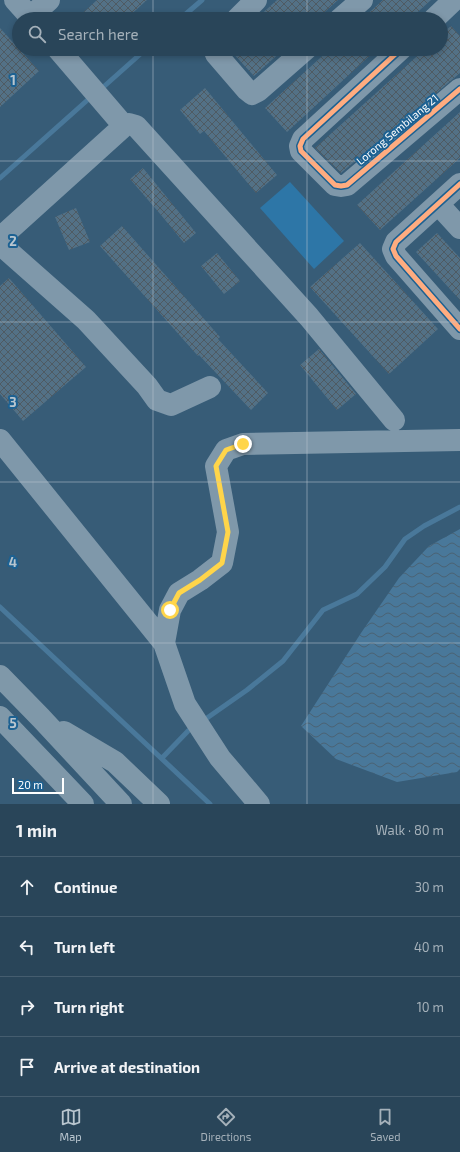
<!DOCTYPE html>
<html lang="en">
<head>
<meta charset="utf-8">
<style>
	:root { --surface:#294559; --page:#314c5f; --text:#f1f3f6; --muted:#a5b1ba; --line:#455d6f; --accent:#b9c6cf }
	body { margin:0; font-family:"Exo 2",sans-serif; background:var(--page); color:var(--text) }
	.scale { position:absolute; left:12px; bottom:10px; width:52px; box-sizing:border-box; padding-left:4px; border:2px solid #fff; border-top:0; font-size:11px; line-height:14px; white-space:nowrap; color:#fff; -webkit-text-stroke:3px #1c6192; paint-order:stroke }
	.stop { position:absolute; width:12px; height:12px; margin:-9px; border:3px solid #ffd54a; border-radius:50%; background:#fff }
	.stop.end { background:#ffd54a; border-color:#fff; box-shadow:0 1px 4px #0008 }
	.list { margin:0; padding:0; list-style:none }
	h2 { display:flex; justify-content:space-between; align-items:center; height:52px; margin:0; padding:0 16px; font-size:17px }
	h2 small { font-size:13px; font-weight:400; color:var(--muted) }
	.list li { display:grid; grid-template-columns:26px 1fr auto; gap:12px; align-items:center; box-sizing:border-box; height:60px; padding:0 16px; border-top:1px solid var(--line) }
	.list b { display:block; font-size:15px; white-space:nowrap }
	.list em { font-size:13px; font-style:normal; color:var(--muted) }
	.icon { flex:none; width:22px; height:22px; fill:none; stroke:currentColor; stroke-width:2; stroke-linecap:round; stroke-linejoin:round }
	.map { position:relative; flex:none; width:460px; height:804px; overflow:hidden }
	.search { position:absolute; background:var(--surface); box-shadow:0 2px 6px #0003; left:12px; right:12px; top:12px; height:44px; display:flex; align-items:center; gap:10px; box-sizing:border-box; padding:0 14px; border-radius:22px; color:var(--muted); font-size:15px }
	.sheet { height:292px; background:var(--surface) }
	nav { display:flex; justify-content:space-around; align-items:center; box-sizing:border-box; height:56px; border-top:1px solid var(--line); background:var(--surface); font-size:11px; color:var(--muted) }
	nav a { display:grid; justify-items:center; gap:2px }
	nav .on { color:var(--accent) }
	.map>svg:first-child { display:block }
	.green { fill:#2d76a7 }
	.water { fill:url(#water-waves) }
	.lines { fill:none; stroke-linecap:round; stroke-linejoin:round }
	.stream { stroke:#49789a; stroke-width:5 }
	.building { fill:url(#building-cross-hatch) }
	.minor { stroke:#7f98aa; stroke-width:22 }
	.highway { stroke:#7f98a9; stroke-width:22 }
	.cycleway-casing { stroke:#1c6192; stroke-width:8 }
	.cycleway { stroke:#ffac80; stroke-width:5 }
	.route { stroke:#ffd54a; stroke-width:5 }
	.grid { fill:none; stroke:#b9c6cf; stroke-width:1; stroke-opacity:0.55 }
	.labels { text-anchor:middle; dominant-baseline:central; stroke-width:4; stroke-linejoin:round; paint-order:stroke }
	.street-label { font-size:11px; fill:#fff; stroke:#1c6192 }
	.grid-label { font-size:13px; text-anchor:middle; font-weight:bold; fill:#b9c6cf; stroke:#1c6192; stroke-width:4; stroke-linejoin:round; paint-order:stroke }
</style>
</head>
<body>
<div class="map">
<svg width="460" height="804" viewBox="0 0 460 804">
	<defs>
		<pattern id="water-waves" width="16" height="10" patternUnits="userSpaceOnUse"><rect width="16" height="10" fill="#49789a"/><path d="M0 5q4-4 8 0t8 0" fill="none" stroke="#4a6273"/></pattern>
		<pattern id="building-cross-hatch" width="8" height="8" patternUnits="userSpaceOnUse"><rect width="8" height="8" fill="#537186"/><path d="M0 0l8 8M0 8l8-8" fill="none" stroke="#4f5b63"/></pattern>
	</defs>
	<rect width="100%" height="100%" fill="#375c77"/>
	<!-- green -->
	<path class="green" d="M290,182l54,59 -30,28 -54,-61z"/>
	<!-- water -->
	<path class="water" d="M460,529v240l-3,3 -60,10 -61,-23 -35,-33 60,-93 38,-55 30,-32z"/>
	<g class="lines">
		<!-- stream -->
		<path class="stream" d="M180,19l22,-19
			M100,90l46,-41
			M0,178l92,-82
			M0,607l210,197
			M207,718l40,-28 36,-29 40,-51 34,-16 28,-27 20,-28 19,-13 36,-19
			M162,758l26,-27"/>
	</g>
	<!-- building -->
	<path class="building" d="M97,0h50l-21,19h-50z
		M277,0h61l-21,19h-61z
		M383,0h48l-21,19h-48z
		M451,26l9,10v37l-119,100 -26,-25 110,-99h16v-15z
		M0,28l39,43 -39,36z
		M229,49h55l-30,27z
		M330,49h47l-90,83 -22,-24z
		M205,88l72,87 -21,18 -52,-62 -4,3 -20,-24z
		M460,112v46l-80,72 -23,-25z
		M143,168l53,65 -12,10 -23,-28 -31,-36z
		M76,208l14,34 -21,8 -14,-33z
		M122,226l98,111 -2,2 50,54 -17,17 -52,-55 -1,1 -98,-110z
		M437,233l23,25v42l-44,-48z
		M360,243l78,86 -49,45 -79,-87z
		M217,253l23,28 -16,13 -23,-28z
		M9,278l77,89 -63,54 -23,-27v-108z
		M319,349l37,45 -19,16 -37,-45z"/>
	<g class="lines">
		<!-- minor -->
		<path class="minor" d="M15,0l17,19
			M30,17l19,-17
			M237,19l19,-19
			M340,19l22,-19
			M434,19l20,-19
			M58,49l66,77
			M214,49l2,5 31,36 5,4 6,-3 48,-42
			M401,49l-98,90 -3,7 1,5 34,34 6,1 6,-1 113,-96
			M460,184l-64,58 -3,7 3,7 64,73
			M438,204l22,24
			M0,238l124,-112 5,-2 7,2 173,191 85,103
			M0,244l86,76 61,66 10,14 14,5 39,-18
			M0,440l164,203 21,61 35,54 39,46
			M164,643l6,-33 9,-17 21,-13 22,-17 6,-31 -12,-66 10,-16 17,-6 217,-4"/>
		<!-- highway -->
		<path class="highway" d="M0,676l41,42 80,86
			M0,717l83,87
			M64,732l51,30 44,42"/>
		<defs>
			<path id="cycleway" d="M401,49l-98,90 -3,7 1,5 34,34 6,1 6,-1 113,-96
				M460,184l-64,58 -3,7 3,7 64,73"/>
		</defs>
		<!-- cycleway casing -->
		<use href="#cycleway" class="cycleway-casing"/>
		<!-- cycleway -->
		<use href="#cycleway" class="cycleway"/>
	</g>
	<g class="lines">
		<!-- route -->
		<path class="route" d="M170,610l9,-17 21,-13 22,-17 6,-31 -12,-66 10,-16 17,-6"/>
	</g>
	<!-- grid -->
	<path class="grid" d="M153,0v19M307,0v19M153,49v755M307,49v755M0,161h460M0,322h460M0,482h460M0,643h460"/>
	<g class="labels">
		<!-- street labels -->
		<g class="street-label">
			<text transform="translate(397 129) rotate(-40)">Lorong Sembilang 21</text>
		</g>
	</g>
	<g class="grid-label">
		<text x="13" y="85">1</text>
		<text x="13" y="246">2</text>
		<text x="13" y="407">3</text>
		<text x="13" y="567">4</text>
		<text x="13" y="728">5</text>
	</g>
</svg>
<div class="scale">20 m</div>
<div class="stop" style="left:170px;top:610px"></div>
<div class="stop end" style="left:243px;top:444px"></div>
<div class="search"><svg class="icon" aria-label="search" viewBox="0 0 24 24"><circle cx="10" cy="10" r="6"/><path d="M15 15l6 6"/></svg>Search here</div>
</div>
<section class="sheet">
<h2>1 min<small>Walk · 80 m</small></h2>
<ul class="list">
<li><svg class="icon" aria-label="ahead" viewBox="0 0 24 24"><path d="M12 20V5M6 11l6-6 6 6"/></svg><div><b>Continue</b></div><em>30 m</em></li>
<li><svg class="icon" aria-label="left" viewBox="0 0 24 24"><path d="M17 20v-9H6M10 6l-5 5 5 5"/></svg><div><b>Turn left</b></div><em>40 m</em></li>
<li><svg class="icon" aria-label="right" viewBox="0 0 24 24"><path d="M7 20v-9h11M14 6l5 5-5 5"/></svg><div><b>Turn right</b></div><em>10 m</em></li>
<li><svg class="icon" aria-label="arrive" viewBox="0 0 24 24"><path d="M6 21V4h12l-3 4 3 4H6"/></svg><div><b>Arrive at destination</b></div></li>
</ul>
</section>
<nav>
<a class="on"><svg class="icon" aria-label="map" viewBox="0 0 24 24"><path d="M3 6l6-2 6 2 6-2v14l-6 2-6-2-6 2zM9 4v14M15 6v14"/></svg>Map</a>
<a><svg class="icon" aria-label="directions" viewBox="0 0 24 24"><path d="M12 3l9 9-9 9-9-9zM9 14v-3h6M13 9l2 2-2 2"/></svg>Directions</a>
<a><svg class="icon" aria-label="saved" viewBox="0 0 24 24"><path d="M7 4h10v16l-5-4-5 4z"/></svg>Saved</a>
</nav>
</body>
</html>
